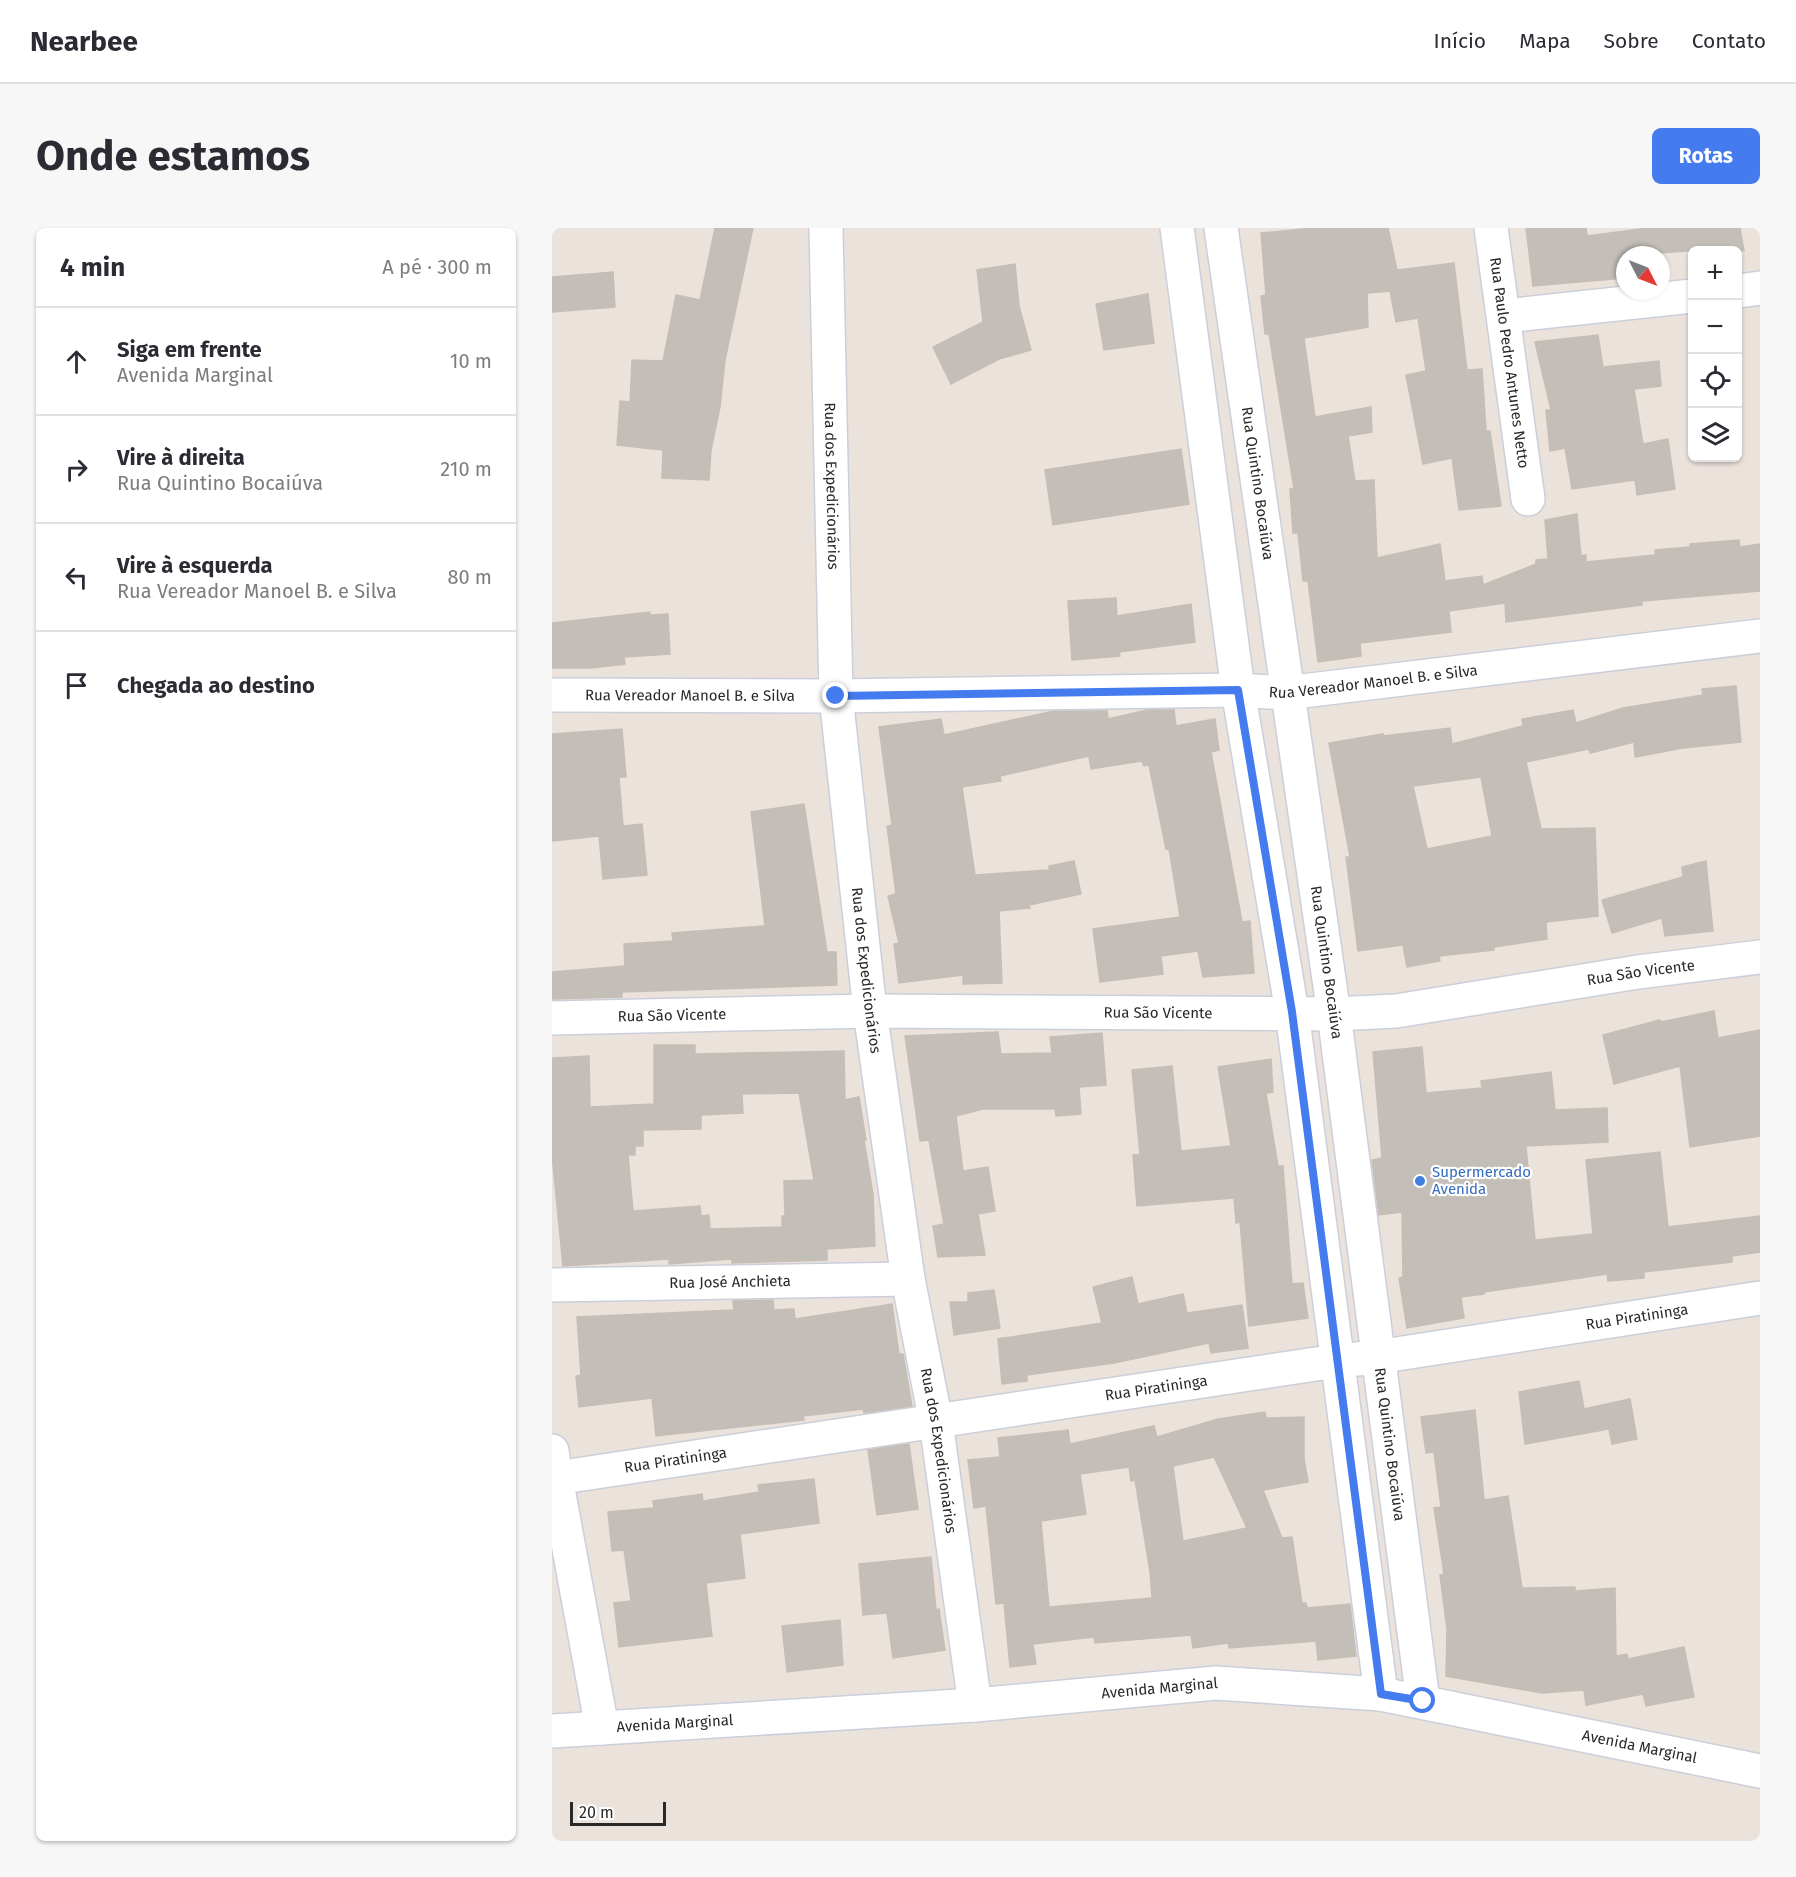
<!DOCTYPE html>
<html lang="pt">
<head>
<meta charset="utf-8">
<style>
	:root { --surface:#fff; --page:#f7f7f7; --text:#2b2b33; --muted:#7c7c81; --line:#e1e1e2; --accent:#447bef }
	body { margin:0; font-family:"Fira Sans",sans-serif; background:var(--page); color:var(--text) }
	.controls { position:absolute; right:18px; top:18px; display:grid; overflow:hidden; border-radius:9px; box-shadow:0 2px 4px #0004 }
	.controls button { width:54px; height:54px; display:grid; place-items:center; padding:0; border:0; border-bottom:2px solid var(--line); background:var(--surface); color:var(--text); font:30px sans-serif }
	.compass { position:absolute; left:1064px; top:18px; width:54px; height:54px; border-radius:50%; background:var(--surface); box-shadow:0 2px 4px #0004; rotate:132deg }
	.scale { position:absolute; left:18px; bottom:15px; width:96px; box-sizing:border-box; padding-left:6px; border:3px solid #292929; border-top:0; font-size:16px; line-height:21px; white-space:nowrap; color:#292929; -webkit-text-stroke:4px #fff; paint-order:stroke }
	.stop { position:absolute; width:18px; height:18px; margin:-14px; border:4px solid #447bef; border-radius:50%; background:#fff }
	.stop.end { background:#447bef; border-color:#fff; box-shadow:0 2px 6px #0008 }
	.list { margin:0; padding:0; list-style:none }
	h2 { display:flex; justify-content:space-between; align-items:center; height:78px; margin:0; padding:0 24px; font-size:26px }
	h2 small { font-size:20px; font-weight:400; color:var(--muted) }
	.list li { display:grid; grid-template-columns:39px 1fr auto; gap:18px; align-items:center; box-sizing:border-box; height:108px; padding:0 24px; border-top:2px solid var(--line) }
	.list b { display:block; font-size:22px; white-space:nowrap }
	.list p { margin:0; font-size:20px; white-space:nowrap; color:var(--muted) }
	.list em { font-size:20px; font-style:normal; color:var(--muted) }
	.icon { flex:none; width:33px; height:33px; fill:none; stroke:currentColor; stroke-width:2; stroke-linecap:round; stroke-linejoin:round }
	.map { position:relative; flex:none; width:1208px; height:1613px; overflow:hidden; border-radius:9px }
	header { display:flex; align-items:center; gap:36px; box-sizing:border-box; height:84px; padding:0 30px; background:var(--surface); border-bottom:2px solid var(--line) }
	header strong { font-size:28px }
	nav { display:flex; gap:33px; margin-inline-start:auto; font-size:21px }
	.intro { display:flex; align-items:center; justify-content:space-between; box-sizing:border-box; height:144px; padding:0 36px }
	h1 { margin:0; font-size:42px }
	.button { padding:15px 27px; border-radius:9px; background:var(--accent); color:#fff; font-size:21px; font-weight:700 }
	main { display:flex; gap:36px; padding:0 36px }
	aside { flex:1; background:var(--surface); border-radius:9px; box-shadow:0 2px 4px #0004 }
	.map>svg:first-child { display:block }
	.building { fill:#c3beb7; stroke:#c6beb6; stroke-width:1.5; fill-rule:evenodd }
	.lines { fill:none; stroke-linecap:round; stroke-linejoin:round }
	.street-casing { stroke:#cacfda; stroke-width:36 }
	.secondary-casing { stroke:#cacfda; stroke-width:36 }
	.street { stroke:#fff; stroke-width:33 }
	.secondary { stroke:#fff; stroke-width:33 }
	.route { stroke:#447bef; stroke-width:8 }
	.shop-dot { fill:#3f7fe0; stroke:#fff; stroke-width:2 }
	.labels { text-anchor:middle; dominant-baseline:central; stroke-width:4.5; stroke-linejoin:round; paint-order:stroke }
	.street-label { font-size:15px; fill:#292929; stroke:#fff }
	.shop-label { font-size:15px; fill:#366cbe; stroke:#fff; text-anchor:start }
</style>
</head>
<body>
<header>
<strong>Nearbee</strong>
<nav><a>Início</a><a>Mapa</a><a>Sobre</a><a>Contato</a></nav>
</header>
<div class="intro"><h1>Onde estamos</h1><a class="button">Rotas</a></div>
<main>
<aside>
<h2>4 min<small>A pé · 300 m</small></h2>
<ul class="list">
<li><svg class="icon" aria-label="ahead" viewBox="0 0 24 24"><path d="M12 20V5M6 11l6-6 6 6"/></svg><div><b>Siga em frente</b><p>Avenida Marginal</p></div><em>10 m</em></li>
<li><svg class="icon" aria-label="right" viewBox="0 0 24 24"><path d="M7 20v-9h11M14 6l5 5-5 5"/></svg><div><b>Vire à direita</b><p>Rua Quintino Bocaiúva</p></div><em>210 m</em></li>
<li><svg class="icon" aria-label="left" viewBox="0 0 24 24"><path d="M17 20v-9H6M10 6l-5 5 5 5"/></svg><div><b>Vire à esquerda</b><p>Rua Vereador Manoel B. e Silva</p></div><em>80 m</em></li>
<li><svg class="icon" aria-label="arrive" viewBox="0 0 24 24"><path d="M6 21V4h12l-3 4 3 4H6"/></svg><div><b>Chegada ao destino</b></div></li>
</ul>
</aside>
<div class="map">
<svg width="1208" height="1613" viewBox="0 0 1208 1613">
	<rect width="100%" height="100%" fill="#ebe2dc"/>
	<!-- building -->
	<path class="building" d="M163,0h38l-28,132 -5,47 -9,43 -2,30 -47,-2 1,-28 -46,-5 3,-44 10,1 2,-42 31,1 13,-66 24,5z
		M762,0h74l9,42 57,-7 13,107 15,-1 4,62h4l11,75 -42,4 -7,-52 -29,6 -17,-89 20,-4 -8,-53 -22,4 -6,-31 -23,2 1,34 -64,11 11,79 56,-10 1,25 -24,4 7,45 19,-1 3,78 63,-14 5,37 37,-5 1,9 53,-21v-4l12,-1 -3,-39 32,-6 4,42 5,-1v7l69,-7v-5l35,-3v-3l49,-4 1,7 20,-3v47l-118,10v4l-136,17 -1,-19 -56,8 2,21 -91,11 1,13 -43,6 -10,-81h-5l-5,-48h-5l-3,-44h4l-25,-155h-4l-4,-38 5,-1 -5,-62z
		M974,0h60l1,8 61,-8h92l4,23 -52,-1v10l-2,1 -1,-10 -64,4v23l-92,8z
		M463,36l4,42 12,44 -32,9 -48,25 -18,-37 50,-25 -6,-52z
		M61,44l2,35 -63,5v-35z
		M596,66l6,49 -50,7 -8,-46z
		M1046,107l5,32 56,-6 2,25 -27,3 9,55 25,-5 7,50 -38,6 -2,-15 -63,9 -7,-41 -15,3 -4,-41h5l-16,-68z
		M629,221l8,55 -136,21 -8,-55z
		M564,370l1,18 74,-12 4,38 -76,10 1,4 -48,4 -4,-59z
		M98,384v3l18,-1 2,40 -46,3 1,7 -34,4h-39v-45z
		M1184,458l5,56 -58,6 -48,9 -1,-15 -44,11 -1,-4 -63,13 15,67 54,-1 3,88 -52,6 1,17 -53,8v3l-55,6 1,5 -33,6 -4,-22 -45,6 -12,-94h4l-21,-114 54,-9v2l67,-8 2,16 71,-18 -1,-7 51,-9 3,13 47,-15 80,-13 -1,-6zM929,549l11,59 -65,13 -14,-63z
		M595,482h27l2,16 39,-7 4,31 -8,2 31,170 8,-1 4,52 -51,4 -5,-26 -37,5 2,18 -63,8 -7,-53 87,-12 -11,-69 -3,1 -17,-84 -5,1 -2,-5 -51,8 -2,-13 -89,20 1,5 -39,6 13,88 74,-5v-4l25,-5 7,33 -52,11 1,3 -31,3 3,72 -39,1v-9l-64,8 -5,-39 5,-1 -11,-47 8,-2 -9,-68 5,-1 -13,-98 62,-8 3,16 110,-24h53l1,8z
		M70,501l4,48h-7l4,49 19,-2 5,51 -44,4 -4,-43 -47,5v-107z
		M252,576l23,148h9l1,33 -215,7v5l-70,2v-27l73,-6 -1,-22 49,-3 -1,-8 93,-7 -14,-114z
		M1154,633l7,70 -48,5 -3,-18 -50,15 -10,-33 81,-23 -1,-10z
		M1162,783l4,27 42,-8v106l-70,11 -10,-81 -66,18 -11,-49 57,-15 1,2z
		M446,804l3,22 51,-1 -2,-16 52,-4 4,52 -27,2 2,27 -25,2 -1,-7h-72l-27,7 7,55 25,-4 7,44 -17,3 7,41 -47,2 -5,-31 11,-2 -15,-84 -9,1 -15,-105z
		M102,817h41v9l149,-3 1,49 14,-3 7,43h-2l9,54 2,52 -48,3v11l-95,3v-4l-63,5v-5l-106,7 -11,-111v-97l37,-2 1,51 64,-3zM247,865l15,87 -30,1 1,35h-3v11l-72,2 -1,-14 -8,1 -1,-10 -67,5 -5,-56h7v-9h8v-16l58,-1v-14l42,-2 -1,-19z
		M870,819l4,46 56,-5 -1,-7 70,-9 4,38 52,-2 1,34 -82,4 9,94 58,-6 -7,-74 74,-8 8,75 92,-11v36l-28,4v6l-88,10v6l-36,3 -1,-7 -123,18v2l-23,3 3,21 -57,10 -8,-50 4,-1 -1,-65 -23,3 -7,-55 10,-2 -9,-106z
		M719,831l2,33 -7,1 12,73h5l9,118 11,-1 5,35 -59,8 -9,-104 -4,1 -2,-25 -97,8 -4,-51h7l-8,-85 40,-4 9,85 50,-5 -13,-79z
		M580,1049l6,27 45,-10 4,19 55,-8 6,43 -37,5 -2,-10 -95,20 -87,12v6l-25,3 -4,-45 104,-16 -9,-36z
		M442,1062l6,38 -46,7 -4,-33h18v-9z
		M221,1072l1,10 20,-1 1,10 97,-15 7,50h4l9,52 -48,7 -1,-4 -60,7 1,4 -148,16 -4,-38 -73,9 -3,-31 5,-1 -4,-58 157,-7 -1,-9z
		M1027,1153l5,28 46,-10 7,40 -25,5 -3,-15 -84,15 -6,-52z
		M923,1182l9,90 24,-4 14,92 53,-1v4l40,-3 1,68 11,-2 1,5 56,-12 10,50 -48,9 -3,-12 -57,11 -2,-15 -42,3 -96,-17 1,-47 -7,-54 4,-1 -10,-66 7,-1 -7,-55 -8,1 -5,-36z
		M713,1184l1,6 38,-1v42l4,23 -45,8 19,48 10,-1 10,66h4l1,5 43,-4 6,52 -38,4 -2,-19 -87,7 -1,-5 -35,5 -2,-13 -96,8 -1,-6 -61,7 3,20 -26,3 -6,-64 -8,1 -10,-98 -12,2 -6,-48 32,-3 -2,-19 70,-8 2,14 84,-18 3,11 61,-18zM662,1229l33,71 -64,13 -10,-75zM577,1239l2,14 4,-1 15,92 2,26 -103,9 -8,-86 45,-7 -6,-40z
		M357,1216l9,65 -41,6 -9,-65z
		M262,1251l5,44 -79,11 5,44 -39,5 6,53 -93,11 -5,-44 17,-2 -7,-51 -12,1 -4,-39 46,-4 -1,-7 49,-7 1,7 56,-9 -1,-7z
		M379,1329l5,53 3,-1 6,41 -52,8 -6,-45 -24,2 -4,-51z
		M288,1392l3,45 -56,7 -5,-46z"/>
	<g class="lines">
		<defs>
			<g id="street">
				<path id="s1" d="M274,0l10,468 34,315 38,268 28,143 39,283"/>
				<path d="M625,0l61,462 54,322 89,682"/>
				<path id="s2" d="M669,0l113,786 89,687"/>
				<path id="s3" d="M939,0l37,271"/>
				<path d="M1186,63l22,-3"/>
				<path d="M953,88l187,-20"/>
				<path id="s4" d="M0,467l284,1 402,-6 48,3 474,-57"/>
				<path id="s5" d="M0,790l318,-7 464,3 62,-3 242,-39 122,-15"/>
				<path id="s6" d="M0,1057l356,-6"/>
				<path id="s7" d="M50,1500l-46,-250 780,-117 41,-4 383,-59"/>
				<path id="s8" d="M0,1503l423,-26 241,-22 165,11 379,77"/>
			</g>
			<path id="secondary" d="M0,1223l4,27 -4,1"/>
		</defs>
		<!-- street casing -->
		<use href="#street" class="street-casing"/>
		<!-- secondary casing -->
		<use href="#secondary" class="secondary-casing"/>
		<!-- street -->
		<use href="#street" class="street"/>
		<!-- secondary -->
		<use href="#secondary" class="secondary"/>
	</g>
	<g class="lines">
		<!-- route -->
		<path class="route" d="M284,468l402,-6 54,322 89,682 42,7"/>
	</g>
	<!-- markers -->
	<circle class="shop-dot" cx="868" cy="953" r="6"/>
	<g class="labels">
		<!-- street labels -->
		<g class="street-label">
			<text stroke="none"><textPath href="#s3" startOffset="136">Rua Paulo Pedro Antunes Netto</textPath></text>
			<text stroke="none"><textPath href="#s2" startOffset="258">Rua Quintino Bocaiúva</textPath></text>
			<text stroke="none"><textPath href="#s1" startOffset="258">Rua dos Expedicionários</textPath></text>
			<text stroke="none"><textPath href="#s4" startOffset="822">Rua Vereador Manoel B. e Silva</textPath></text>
			<text stroke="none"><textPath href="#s4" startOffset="138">Rua Vereador Manoel B. e Silva</textPath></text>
			<text stroke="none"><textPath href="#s2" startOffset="742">Rua Quintino Bocaiúva</textPath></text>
			<text stroke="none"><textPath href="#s1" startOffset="744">Rua dos Expedicionários</textPath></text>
			<text stroke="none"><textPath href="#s5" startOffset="1092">Rua São Vicente</textPath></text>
			<text stroke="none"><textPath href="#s5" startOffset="606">Rua São Vicente</textPath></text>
			<text stroke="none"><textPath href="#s5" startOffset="120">Rua São Vicente</textPath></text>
			<text stroke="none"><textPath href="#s6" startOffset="178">Rua José Anchieta</textPath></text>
			<text stroke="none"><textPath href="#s7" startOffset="1347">Rua Piratininga</textPath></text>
			<text stroke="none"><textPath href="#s7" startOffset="861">Rua Piratininga</textPath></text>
			<text stroke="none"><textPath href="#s2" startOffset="1228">Rua Quintino Bocaiúva</textPath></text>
			<text stroke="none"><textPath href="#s1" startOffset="1230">Rua dos Expedicionários</textPath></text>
			<text stroke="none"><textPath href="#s7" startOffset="375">Rua Piratininga</textPath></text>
			<text stroke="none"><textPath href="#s8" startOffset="609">Avenida Marginal</textPath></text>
			<text stroke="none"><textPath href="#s8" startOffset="123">Avenida Marginal</textPath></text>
			<text stroke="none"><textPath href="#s8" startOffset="1095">Avenida Marginal</textPath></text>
		</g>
		<!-- shop labels -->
		<g class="shop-label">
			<text x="880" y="944">Supermercado<tspan x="880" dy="17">Avenida</tspan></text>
		</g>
	</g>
</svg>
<div class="controls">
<button>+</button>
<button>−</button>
<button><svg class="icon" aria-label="locate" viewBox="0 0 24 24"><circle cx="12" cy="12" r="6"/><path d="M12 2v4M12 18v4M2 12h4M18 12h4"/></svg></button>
<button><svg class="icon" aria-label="layers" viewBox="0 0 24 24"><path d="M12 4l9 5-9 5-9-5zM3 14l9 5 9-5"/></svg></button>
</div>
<svg class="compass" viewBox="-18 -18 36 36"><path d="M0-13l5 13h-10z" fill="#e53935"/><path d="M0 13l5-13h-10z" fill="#7c7c81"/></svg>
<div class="scale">20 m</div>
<div class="stop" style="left:871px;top:1473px"></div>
<div class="stop end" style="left:284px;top:468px"></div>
</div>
</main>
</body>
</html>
